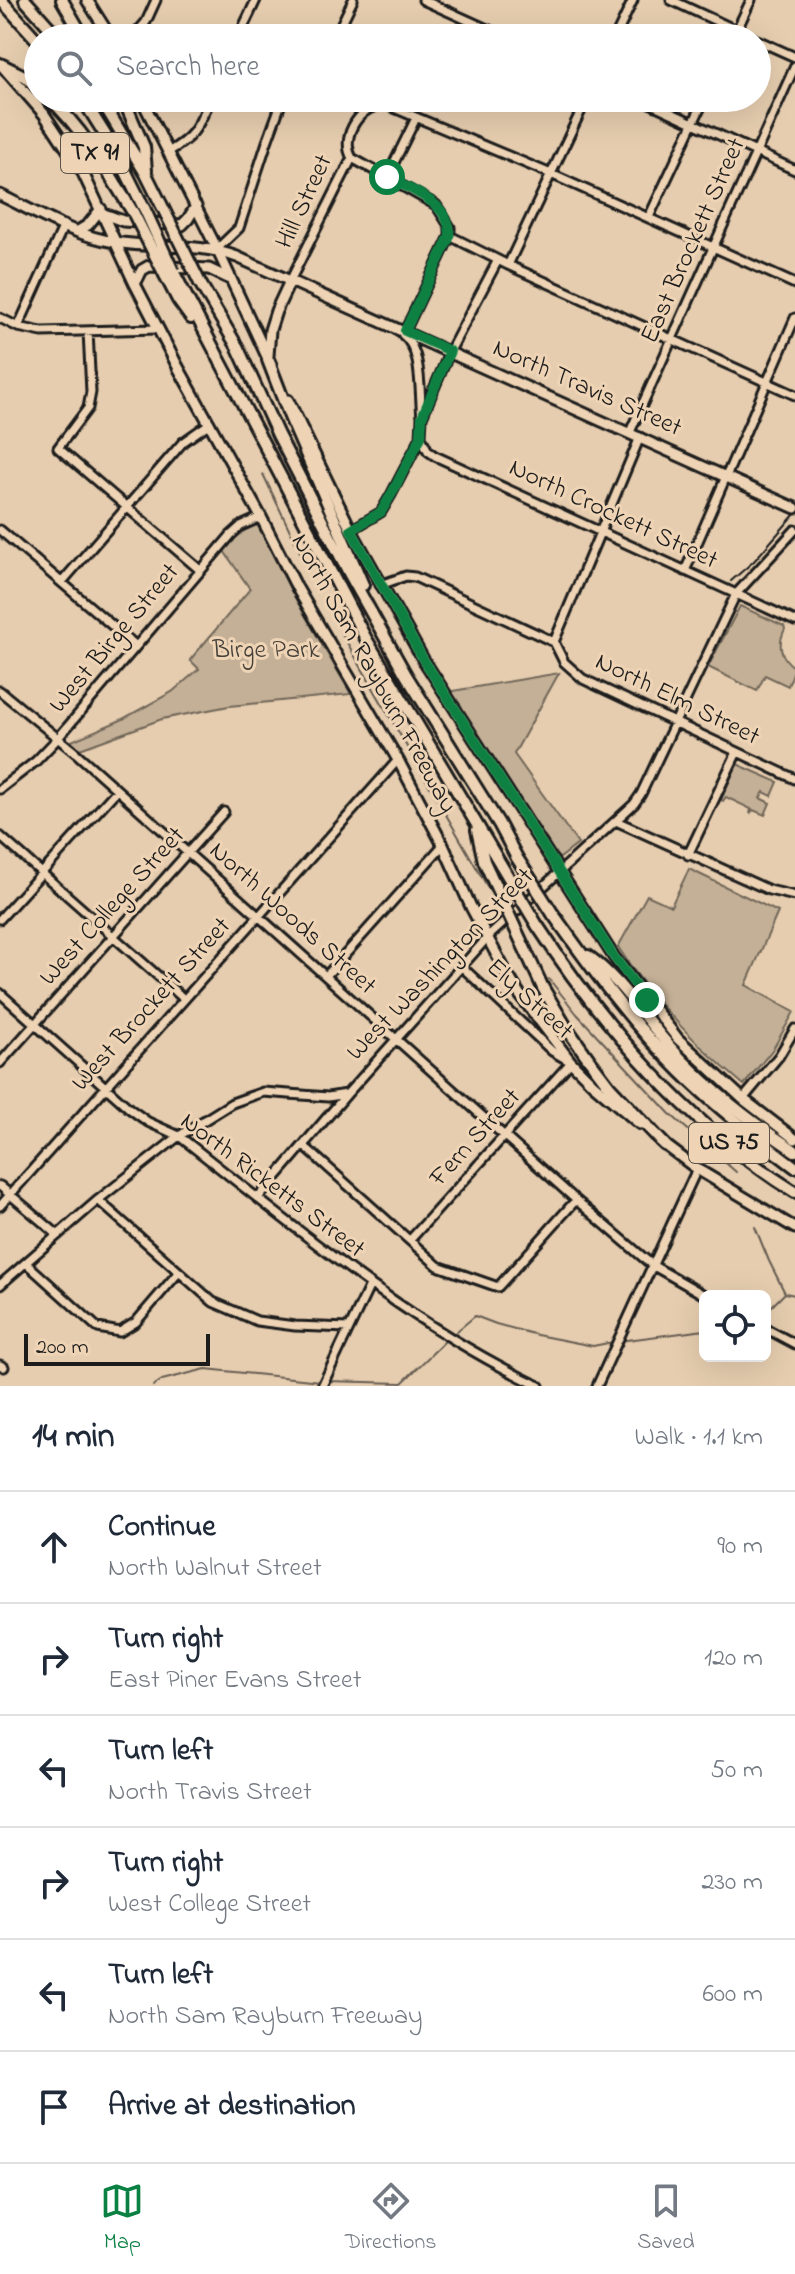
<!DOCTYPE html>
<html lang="en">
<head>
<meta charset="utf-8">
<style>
	:root { --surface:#fff; --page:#f6f6f7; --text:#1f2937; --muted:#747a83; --line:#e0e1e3; --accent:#0b8043 }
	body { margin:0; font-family:"Indie Flower",sans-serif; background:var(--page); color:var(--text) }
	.controls { position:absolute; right:24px; bottom:24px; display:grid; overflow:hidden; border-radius:12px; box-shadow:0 8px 32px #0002 }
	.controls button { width:72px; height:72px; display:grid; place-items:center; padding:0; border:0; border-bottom:2px solid var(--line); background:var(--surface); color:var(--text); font:40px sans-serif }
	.scale { position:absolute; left:24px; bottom:20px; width:186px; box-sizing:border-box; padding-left:8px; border:4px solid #1c1c1c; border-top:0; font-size:22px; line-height:28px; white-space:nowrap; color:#1c1c1c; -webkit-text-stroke:6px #eed4b5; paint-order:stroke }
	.stop { position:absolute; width:24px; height:24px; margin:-18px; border:6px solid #0b8043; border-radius:50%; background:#fff }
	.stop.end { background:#0b8043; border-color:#fff; box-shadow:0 2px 8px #0008 }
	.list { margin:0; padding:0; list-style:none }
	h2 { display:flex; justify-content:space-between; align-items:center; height:104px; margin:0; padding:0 32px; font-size:34px }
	h2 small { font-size:26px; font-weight:400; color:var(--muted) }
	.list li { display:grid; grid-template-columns:52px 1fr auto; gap:24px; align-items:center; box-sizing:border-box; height:112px; padding:0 32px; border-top:2px solid var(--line) }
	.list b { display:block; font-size:30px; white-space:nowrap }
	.list p { margin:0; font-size:26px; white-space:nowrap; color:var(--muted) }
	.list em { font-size:26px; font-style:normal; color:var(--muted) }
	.icon { flex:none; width:44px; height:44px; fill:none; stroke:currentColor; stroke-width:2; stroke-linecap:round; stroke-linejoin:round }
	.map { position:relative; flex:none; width:795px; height:1386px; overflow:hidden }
	.search { position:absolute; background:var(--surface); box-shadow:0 8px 32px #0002; left:24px; right:24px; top:24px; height:88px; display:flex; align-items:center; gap:20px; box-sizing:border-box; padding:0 28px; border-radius:44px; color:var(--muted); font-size:30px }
	.sheet { height:776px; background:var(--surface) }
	nav { display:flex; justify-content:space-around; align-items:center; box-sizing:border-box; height:112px; border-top:2px solid var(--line); background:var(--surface); font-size:22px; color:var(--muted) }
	nav a { display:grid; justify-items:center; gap:4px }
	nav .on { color:var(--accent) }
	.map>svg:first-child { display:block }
	.green { fill:#c4b096; stroke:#706659; stroke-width:2 }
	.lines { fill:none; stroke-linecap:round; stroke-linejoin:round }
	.stream { stroke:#665d52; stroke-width:2 }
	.minor-casing { stroke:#1c1c1c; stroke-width:13 }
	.major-casing { stroke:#1c1c1c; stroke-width:15 }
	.highway-casing { stroke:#1c1c1c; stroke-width:16 }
	.minor { stroke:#eed4b5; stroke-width:7 }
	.major { stroke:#eed4b5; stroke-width:9 }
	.highway { stroke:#eed4b5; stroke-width:10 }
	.rail { stroke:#1c1c1c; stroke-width:2 }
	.highway-bridge-casing { stroke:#1c1c1c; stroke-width:16; stroke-linecap:butt }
	.highway-bridge { stroke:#eed4b5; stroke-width:10 }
	.route { stroke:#0b8043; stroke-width:10 }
	.labels { text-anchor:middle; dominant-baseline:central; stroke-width:6; stroke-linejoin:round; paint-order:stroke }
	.shield { fill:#eed4b5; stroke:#5b534a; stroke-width:2 }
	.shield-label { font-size:24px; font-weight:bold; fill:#1c1c1c }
	.street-label { font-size:26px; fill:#1c1c1c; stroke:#eed4b5 }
	.park-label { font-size:26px; fill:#46413a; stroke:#eed4b5 }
</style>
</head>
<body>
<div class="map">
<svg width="795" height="1386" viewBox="0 0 795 1386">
	<rect width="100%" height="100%" fill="#e6cdaf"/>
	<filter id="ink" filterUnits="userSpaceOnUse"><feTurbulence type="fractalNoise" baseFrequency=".0125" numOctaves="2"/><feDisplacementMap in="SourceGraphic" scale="16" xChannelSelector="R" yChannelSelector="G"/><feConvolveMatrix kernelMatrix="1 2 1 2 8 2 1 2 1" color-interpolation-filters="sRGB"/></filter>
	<g filter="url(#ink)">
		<!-- green -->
		<path class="green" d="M252,524l6,2 44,84 49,84 -122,12 -67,13 -85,31 -8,-8 52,-22 51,-28 27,-23 -9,-9 60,-71 -28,-41 18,-18z
			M740,606l44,20 1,3c-8,16 -5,28 10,39l-7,18 -23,-11 -8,16 -49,-24z
			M559,673l-45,81 64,90 -18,14 -8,-4 -105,-162z
			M737,764l41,18 -6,14 -8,-4 -4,6 10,5 -5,12 -12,-5 -3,4 1,-5 -25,-12 -3,4 -2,-1z
			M689,869l89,43 -32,73 48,27 -21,37 -29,36c-47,-39 -93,-86 -126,-138l29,-52 24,11z"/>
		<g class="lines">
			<!-- stream -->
			<path class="stream" d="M263,474l39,82
				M341,632l150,261
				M549,979l28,35 93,100 66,58
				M755,1227l14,34 16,32
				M765,1313l20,-20 10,2
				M451,1336l24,-20 21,8 41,11 56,11 20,-4
				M619,1341l86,-11
				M326,1381l76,2 44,-43
				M153,1386l9,-6 44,-11 114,12"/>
			<defs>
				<path id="minor" d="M423,0l84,38
					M671,0l82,38
					M132,38l14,-16 10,-22
					M238,38l18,-38
					M332,38l5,-5 16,-33
					M615,38l18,-38
					M733,38l18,-38
					M757,40l38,17
					M639,98l156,72
					M168,152c28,-16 30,-26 43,-54
					M352,158l84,47 14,22v9l58,29 287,130
					M387,177l29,-59
					M649,217l56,-119
					M217,249l22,-21 28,-86 16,-44
					M508,265l79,-167
					M290,281l62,-123c-13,-22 10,-56 35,-53l164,69 244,110
					M0,318l18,9 24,5 116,-3
					M18,327l46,-102
					M88,331l3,61 -3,16 -30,40 142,122
					M405,331l45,-95
					M403,335c20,15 16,58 19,82
					M630,432l165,-366
					M421,437l7,14 7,5 360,165
					M0,530l135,115
					M351,530l30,-18 10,-17 30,-58 1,-20 28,-66 48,-91
					M685,571l110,-253
					M62,582l121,-140 27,-19
					M380,585l26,-9 9,1 139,65 10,20 19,17 212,100
					M554,642l86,-205
					M0,691l76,62 500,447 76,65 54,31
					M0,789l36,-28 22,-23 173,-203 10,-9 20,-9
					M616,821l153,69 26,6
					M0,836l184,163
					M688,855l49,-103
					M0,919l117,-129
					M326,976l117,-131
					M0,993l130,116 18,13 31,14c115,90 227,187 360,250
					M0,1063l224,-251
					M743,1099l36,-43 16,-27
					M304,1146l134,120 60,21 78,-87
					M0,1186l58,49
					M258,1198l89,-104
					M98,1200l115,102 44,19 38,5 54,2
					M0,1206l398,-446
					M410,1240l161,-178 -19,-11 -90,-84
					M26,1263l72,65 22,4 16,-10 42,-49
					M0,1285l98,-85 81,-64 53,-33 31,-11 65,5 19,-3 141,-157 146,-133 7,-10 95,-200 59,-64
					M765,1328l30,16
					M0,1365l4,2
					M322,1386l48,-101
					M597,1386l100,-217"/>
				<path id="major" d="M87,0l24,38
					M3,67l41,47 39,59 52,111 43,83 83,150 36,71 101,172 45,85 28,62 36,67 13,21 51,67 22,22 47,40
					M141,98l76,151 54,116
					M0,195c36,17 74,41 115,47 41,7 83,0 122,15l558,251
					M104,214l19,7 59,4 6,-6 8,-13
					M78,231l10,-6 13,-16
					M135,284l7,-14 7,-4 60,3 21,10
					M268,356l2,-26 6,-19 14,-30
					M288,400l63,130 72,129 191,298 64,82 65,60 52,40
					M660,1141l37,28 98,59"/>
				<path id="highway" d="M1,0l37,41
					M25,0l34,38
					M62,0l22,38
					M0,64l24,12 14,12
					M49,98c35,32 60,76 85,116
					M82,98l34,54 29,58
					M100,98l46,76 15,30
					M123,98l21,49 2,24
					M173,271l192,366 136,228
					M165,275l13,25 13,18
					M200,283l38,65 40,87 71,138 57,102 93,149 18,34
					M268,360l22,57 73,168
					M477,830l7,31 6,13
					M553,914c39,55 80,111 128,158 35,35 75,66 114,95
					M537,925c66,101 154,203 258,267
					M588,956c34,25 55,61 83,92 36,40 80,74 124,103
					M588,1058l22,29 55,58"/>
			</defs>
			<!-- minor casing -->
			<use href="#minor" class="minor-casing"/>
			<!-- major casing -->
			<use href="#major" class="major-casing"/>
			<!-- highway casing -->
			<use href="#highway" class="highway-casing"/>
			<!-- minor -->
			<use href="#minor" class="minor"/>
			<!-- major -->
			<use href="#major" class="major"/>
			<!-- highway -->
			<use href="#highway" class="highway"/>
			<!-- rail -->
			<path class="rail" d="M731,581l23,-20 41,-47"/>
			<defs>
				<path id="highway-bridge" d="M161,204l39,79
					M145,210l28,61
					M134,214l31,61
					M517,858l36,56
					M501,865l36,60
					M490,874l53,114 23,39 22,31"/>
			</defs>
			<!-- highway-bridge casing -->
			<use href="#highway-bridge" class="highway-bridge-casing"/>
			<!-- highway-bridge -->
			<use href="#highway-bridge" class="highway-bridge"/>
		</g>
	</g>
	<g class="lines" filter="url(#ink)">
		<!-- route -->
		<path class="route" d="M387,177c24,13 64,26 63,59l-45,95 45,20 -28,66 -1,20 -30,58 -10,17 -30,18 72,129 191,298 33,43"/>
	</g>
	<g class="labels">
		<!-- shield labels -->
		<g class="shield">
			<rect x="61" y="133" width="68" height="40" rx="6"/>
			<rect x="689" y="1123" width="80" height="40" rx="6"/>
		</g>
		<g class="shield-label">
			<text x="95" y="153">TX 91</text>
			<text x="729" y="1143">US 75</text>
		</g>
		<!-- street labels -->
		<g class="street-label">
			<text transform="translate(305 202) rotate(-65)">Hill Street</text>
			<text transform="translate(694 241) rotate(-66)">East Brockett Street</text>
			<text transform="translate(587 389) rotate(24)">North Travis Street</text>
			<text transform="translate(613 515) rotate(25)">North Crockett Street</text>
			<text transform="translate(115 639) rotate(-50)">West Birge Street</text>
			<text transform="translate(373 674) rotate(61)">North Sam Rayburn Freeway</text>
			<text transform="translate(677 700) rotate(26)">North Elm Street</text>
			<text transform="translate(113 907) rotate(-48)">West College Street</text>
			<text transform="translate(292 919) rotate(42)">North Woods Street</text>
			<text transform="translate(441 965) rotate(-46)">West Washington Street</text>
			<text transform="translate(529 1000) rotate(42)">Ely Street</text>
			<text transform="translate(152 1005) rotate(-48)">West Brockett Street</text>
			<text transform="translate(476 1138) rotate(-48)">Fern Street</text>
			<text transform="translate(272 1186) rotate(37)">North Ricketts Street</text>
		</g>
		<!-- park labels -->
		<g class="park-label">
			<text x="266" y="651">Birge Park</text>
		</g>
	</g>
</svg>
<div class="controls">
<button><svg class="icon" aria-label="locate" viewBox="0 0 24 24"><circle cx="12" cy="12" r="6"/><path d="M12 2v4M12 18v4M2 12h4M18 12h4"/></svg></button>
</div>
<div class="scale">200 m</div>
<div class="stop" style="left:387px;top:177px"></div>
<div class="stop end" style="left:647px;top:1000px"></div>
<div class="search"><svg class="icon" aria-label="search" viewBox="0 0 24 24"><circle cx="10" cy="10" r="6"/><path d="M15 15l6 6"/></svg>Search here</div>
</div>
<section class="sheet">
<h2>14 min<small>Walk · 1.1 km</small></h2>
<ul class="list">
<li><svg class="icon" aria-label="ahead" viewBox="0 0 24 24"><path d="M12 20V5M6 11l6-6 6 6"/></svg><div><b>Continue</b><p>North Walnut Street</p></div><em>90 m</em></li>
<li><svg class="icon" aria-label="right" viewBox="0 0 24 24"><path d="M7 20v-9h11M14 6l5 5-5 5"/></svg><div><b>Turn right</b><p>East Piner Evans Street</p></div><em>120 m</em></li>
<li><svg class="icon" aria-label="left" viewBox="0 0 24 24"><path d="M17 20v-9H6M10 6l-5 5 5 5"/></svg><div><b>Turn left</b><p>North Travis Street</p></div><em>50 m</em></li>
<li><svg class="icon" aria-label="right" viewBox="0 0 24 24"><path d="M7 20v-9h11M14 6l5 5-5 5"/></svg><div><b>Turn right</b><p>West College Street</p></div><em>230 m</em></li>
<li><svg class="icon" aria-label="left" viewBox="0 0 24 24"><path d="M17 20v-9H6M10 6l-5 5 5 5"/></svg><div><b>Turn left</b><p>North Sam Rayburn Freeway</p></div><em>600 m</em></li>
<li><svg class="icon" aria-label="arrive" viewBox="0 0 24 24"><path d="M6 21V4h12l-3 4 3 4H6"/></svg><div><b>Arrive at destination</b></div></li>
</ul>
</section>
<nav>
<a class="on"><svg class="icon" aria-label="map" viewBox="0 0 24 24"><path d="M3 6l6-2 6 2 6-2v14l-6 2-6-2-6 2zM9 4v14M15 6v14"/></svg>Map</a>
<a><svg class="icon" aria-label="directions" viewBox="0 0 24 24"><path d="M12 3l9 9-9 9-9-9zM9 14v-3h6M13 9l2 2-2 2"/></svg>Directions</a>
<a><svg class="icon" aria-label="saved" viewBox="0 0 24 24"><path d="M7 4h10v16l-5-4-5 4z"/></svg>Saved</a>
</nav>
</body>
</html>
